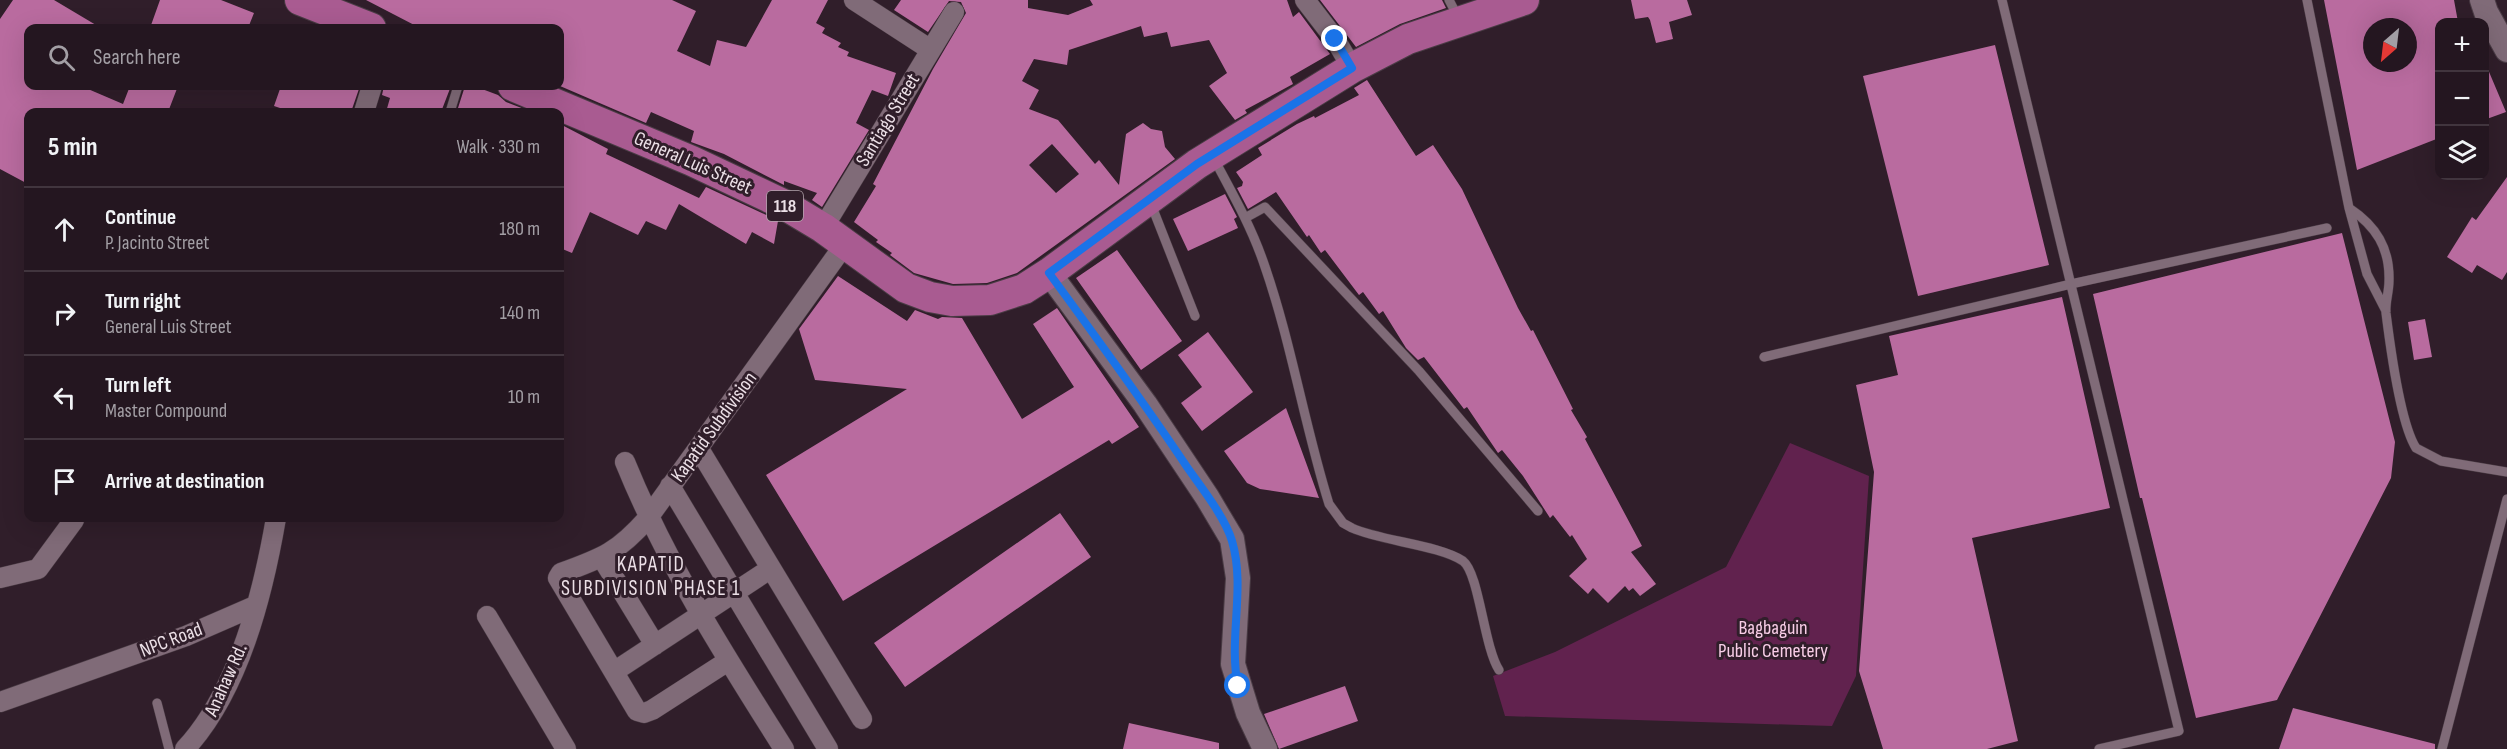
<!DOCTYPE html>
<html lang="en">
<head>
<meta charset="utf-8">
<style>
	:root { --surface:#241620; --page:#2c1f29; --text:#f1f3f6; --muted:#a39fa5; --line:#41353e }
	body { margin:0; font-family:"Sofia Sans Condensed",sans-serif; background:var(--page); color:var(--text) }
	.controls { position:absolute; right:18px; top:18px; display:grid; overflow:hidden; border-radius:12px; box-shadow:0 6px 24px #0002 }
	.controls button { width:54px; height:54px; display:grid; place-items:center; padding:0; border:0; border-bottom:2px solid var(--line); background:var(--surface); color:var(--text); font:30px sans-serif }
	.compass { position:absolute; left:2363px; top:18px; width:54px; height:54px; border-radius:50%; background:var(--surface); box-shadow:0 6px 24px #0002; rotate:208deg }
	.stop { position:absolute; width:18px; height:18px; margin:-14px; border:4px solid #1a73e8; border-radius:50%; background:#fff }
	.stop.end { background:#1a73e8; border-color:#fff; box-shadow:0 2px 6px #0008 }
	.list { margin:0; padding:0; list-style:none }
	h2 { display:flex; justify-content:space-between; align-items:center; height:78px; margin:0; padding:0 24px; font-size:26px }
	h2 small { font-size:20px; font-weight:400; color:var(--muted) }
	.list li { display:grid; grid-template-columns:39px 1fr auto; gap:18px; align-items:center; box-sizing:border-box; height:84px; padding:0 24px; border-top:2px solid var(--line) }
	.list b { display:block; font-size:22px; white-space:nowrap }
	.list p { margin:0; font-size:20px; white-space:nowrap; color:var(--muted) }
	.list em { font-size:20px; font-style:normal; color:var(--muted) }
	.icon { flex:none; width:33px; height:33px; fill:none; stroke:currentColor; stroke-width:2; stroke-linecap:round; stroke-linejoin:round }
	.map { position:relative; flex:none; width:2507px; height:749px; overflow:hidden }
	.search { position:absolute; background:var(--surface); box-shadow:0 6px 24px #0002; left:24px; top:24px; width:540px; height:66px; display:flex; align-items:center; gap:15px; box-sizing:border-box; padding:0 21px; border-radius:12px; color:var(--muted); font-size:22px }
	.panel { position:absolute; background:var(--surface); box-shadow:0 6px 24px #0002; left:24px; top:108px; width:540px; height:414px; border-radius:12px }
	.map>svg:first-child { display:block }
	.green { fill:#61224e }
	.building { fill:#b96b9f; fill-rule:evenodd }
	.lines { fill:none; stroke-linecap:round; stroke-linejoin:round }
	.service-casing { stroke:#4a3c45; stroke-width:10 }
	.minor-casing { stroke:#4a3c45; stroke-width:21 }
	.tertiary-casing { stroke:#4a3c45; stroke-width:26 }
	.primary-casing { stroke:#4a3c45; stroke-width:32 }
	.service { stroke:#806b78; stroke-width:9 }
	.minor { stroke:#806b78; stroke-width:20 }
	.tertiary { stroke:#806b78; stroke-width:24 }
	.primary { stroke:#a95b91; stroke-width:30 }
	.route { stroke:#1a73e8; stroke-width:8 }
	.labels { text-anchor:middle; dominant-baseline:central; stroke-width:6; stroke-linejoin:round; paint-order:stroke }
	.shield { fill:#301e2a; stroke:#b4a6ae; stroke-width:1.5 }
	.shield-label { font-size:18px; font-weight:bold; fill:#ece0e7 }
	.street-label { font-size:20px; fill:#ece0e7; stroke:#301e2a }
	.park-label { font-size:20px; fill:#f8cde7; stroke:#301e2a }
	.neighbourhood-label { font-size:21px; letter-spacing:1.5px; fill:#ece0e7; stroke:#301e2a }
</style>
</head>
<body>
<div class="map">
<svg width="2507" height="749" viewBox="0 0 2507 749">
	<rect width="100%" height="100%" fill="#301e2a"/>
	<!-- green -->
	<path class="green" d="M1790,443l79,33 -13,200 -24,50 -327,-10 -12,-40 62,-24 171,-85z"/>
	<!-- building -->
	<path class="building" d="M13,0h41l47,28h-73v58h53l42,18 7,-18h48l-10,26h-140v72l-28,-15v-150z
		M160,0h61l33,13 -6,15h-98z
		M366,0h306l24,11 -19,40 33,15 7,-26 29,7 26,-47h56l-12,23 9,5 -3,5 19,10 -3,4 11,5 -2,4 49,17 -8,23 -16,-6 -16,33 13,7 -47,77 -10,-7 5,-7 -33,-12v4l-60,-31 -33,-12 3,-11 -43,-19 -5,11 -86,-37v-58h-140z
		M901,0h127v8l40,7 25,-10 -3,-5h197l6,17 6,-5 31,42 -40,23 3,7 -48,26 2,3 -12,7 -26,-34 18,-13 -18,-33 -38,7 -4,-15 -23,5 -3,-11 -72,24 -2,15 -33,-6 -12,22 17,9 -10,19 29,11 37,44 4,-4 20,25 7,-51 17,-11 8,6 11,2 3,16 10,12 -158,114 -30,10 -34,1 -39,-11 -24,-18 2,-2 -16,-11 2,-2 -24,-18 22,-36 -3,-2 60,-115 33,-56 -5,-11 -12,-1 -21,31 -34,-22zM1052,144l27,30 -23,19 -27,-28z
		M1320,0h122l4,8 -46,16 -44,23z
		M1631,0h56l5,15 -23,7 4,17 -17,4 -6,-23 -2,-3 -13,2z
		M2324,0h130l4,22h-19v116l-82,32zM2372,27h36v36h-36z
		M1995,45l54,220 -131,31 -55,-220z
		M2484,60l22,52 -22,8z
		M1367,80l49,76 17,-11 29,44 56,119 13,23 2,-1 40,79 -2,1 16,27 -2,2 57,107 -11,6 25,32 -16,12 -7,-8 -4,3 -4,-5 -17,17 -15,-15 -5,6 -19,-18 18,-17 -15,-24 -2,2 -17,-22 -3,3 -27,-42 -21,-26 -4,3 -31,-46 -3,2 -40,-52 -6,3 -12,-12 -23,-37 -4,3 -16,-22 -4,3 -34,-45 -4,3 -12,-18 -2,2 -31,-45 -28,17 -11,-21 5,-2 1,-4 -7,-10 26,-17 -4,-7 39,-24 17,-8 1,2 44,-23 -5,-7z
		M281,86h79l-9,26h-59l-18,-6z
		M384,86h67l-10,26h-55l4,-14 -8,-3z
		M465,86h9l24,9 8,7 26,10h-62l-12,-4z
		M560,124l48,25 -2,5 93,44 7,-11 69,32 3,2 -4,23 -22,-12 -6,12 -67,-40 -13,26 -20,-9 -8,14 -48,-23 -18,41 -12,-5v-80l3,-7 -3,-5z
		M2507,177v95l-5,8 -25,-15 -5,8 -25,-16 25,-40 4,3z
		M1225,194l12,23 -3,2 4,9 -50,23 -15,-32z
		M2342,233l53,209 -4,36 -114,222 -81,18 -54,-220h-2l-47,-204z
		M1117,250l65,91 -41,29 -65,-92z
		M838,276l69,45 8,-11 23,9 4,-2 20,1 60,101 52,-32 -41,-63 24,-16 82,119 -27,17 -3,-4 -266,161 -77,-126 141,-86 -92,-9 -16,-51z
		M2062,297l48,211 -138,30 46,203 -31,8h-104l-24,-78 15,-199 -18,-87 42,-10 -9,-39z
		M2425,319l7,38 -18,3 -6,-38z
		M1208,332l45,60 -51,39 -21,-28 21,-16 -24,-32z
		M1286,408l33,90 -59,-9 -13,-6 -23,-32z
		M1060,513l31,44 -186,130 -31,-44z
		M1345,686l13,35 -79,28 -15,-35z
		M2293,708l142,36v5h-156z
		M1129,723l90,20v6h-96z"/>
	<g class="lines">
		<defs>
			<path id="service" d="M1449,0l10,19
				M2002,0l177,731 -80,18
				M2307,0l42,208 18,66 19,37
				M450,112l8,-26
				M1213,157c18,34 37,67 50,104 28,79 41,163 66,243l14,19 9,5c29,13 87,17 111,33 16,12 21,86 36,109
				M1151,204l44,112
				M2349,208c27,18 41,40 40,73 0,11 -4,22 -3,32 4,32 14,110 30,135l25,13 66,11
				M1245,218l20,-11 154,164 119,140
				M1764,357l307,-73 256,-56
				M157,703l12,46
				M2442,749l65,-250"/>
			<path id="minor" d="M854,0l77,50
				M1305,0l30,39 17,29
				M364,112l8,-26
				M823,228l131,-216
				M699,449l163,270
				M625,462c41,101 100,194 159,287
				M670,486l158,263
				M602,558l53,87
				M0,578l38,-9 36,-49
				M487,616l79,133
				M728,661l-76,49 -8,3 -7,-2 -79,-133 3,-5c42,-15 57,-21 87,-55l197,-274
				M615,671l155,-102
				M0,702l186,-66 69,-30
				M185,749c54,-58 78,-155 91,-231"/>
			<path id="tertiary" d="M2482,0l4,12 21,38
				M1049,273l96,131 62,93 25,42 6,39 -5,86 15,49 17,36"/>
			<path id="primary" d="M300,0l71,28
				M513,86l179,75 91,43 40,24 83,60 24,9 22,4 38,-1 34,-11 25,-16 148,-109 155,-96 56,-29 116,-39"/>
		</defs>
		<!-- service casing -->
		<use href="#service" class="service-casing"/>
		<!-- minor casing -->
		<use href="#minor" class="minor-casing"/>
		<!-- tertiary casing -->
		<use href="#tertiary" class="tertiary-casing"/>
		<!-- primary casing -->
		<use href="#primary" class="primary-casing"/>
		<!-- service -->
		<use href="#service" class="service"/>
		<!-- minor -->
		<use href="#minor" class="minor"/>
		<!-- tertiary -->
		<use href="#tertiary" class="tertiary"/>
		<!-- primary -->
		<use href="#primary" class="primary"/>
	</g>
	<g class="lines">
		<!-- route -->
		<path class="route" d="M1238,686c-10,-48 8,-98 -6,-145 -7,-24 -31,-54 -45,-74 -44,-66 -91,-130 -138,-194l148,-109 155,-96 -17,-29"/>
	</g>
	<g class="labels">
		<!-- shield labels -->
		<rect class="shield" x="767" y="191" width="36" height="30" rx="4.5"/>
		<g class="shield-label">
			<text x="785" y="206">118</text>
		</g>
		<!-- street labels -->
		<g class="street-label">
			<text transform="translate(888 120) rotate(-59)">Santiago Street</text>
			<text transform="translate(693 163) rotate(24)">General Luis Street</text>
			<text transform="translate(714 427) rotate(-54)">Kapatid Subdivision</text>
			<text transform="translate(171 640) rotate(-21)">NPC Road</text>
			<text transform="translate(226 680) rotate(-66)">Anahaw Rd.</text>
		</g>
		<!-- park labels -->
		<g class="park-label">
			<text x="1773" y="628">Bagbaguin<tspan x="1773" dy="23">Public Cemetery</tspan></text>
		</g>
		<!-- neighbourhood labels -->
		<g class="neighbourhood-label">
			<text x="651" y="564">KAPATID<tspan x="651" dy="24">SUBDIVISION PHASE 1</tspan></text>
		</g>
	</g>
</svg>
<div class="controls">
<button>+</button>
<button>−</button>
<button><svg class="icon" aria-label="layers" viewBox="0 0 24 24"><path d="M12 4l9 5-9 5-9-5zM3 14l9 5 9-5"/></svg></button>
</div>
<svg class="compass" viewBox="-18 -18 36 36"><path d="M0-13l5 13h-10z" fill="#e53935"/><path d="M0 13l5-13h-10z" fill="#a39fa5"/></svg>
<div class="stop" style="left:1238px;top:686px"></div>
<div class="stop end" style="left:1335px;top:39px"></div>
<div class="search"><svg class="icon" aria-label="search" viewBox="0 0 24 24"><circle cx="10" cy="10" r="6"/><path d="M15 15l6 6"/></svg>Search here</div>
<section class="panel">
<h2>5 min<small>Walk · 330 m</small></h2>
<ul class="list">
<li><svg class="icon" aria-label="ahead" viewBox="0 0 24 24"><path d="M12 20V5M6 11l6-6 6 6"/></svg><div><b>Continue</b><p>P. Jacinto Street</p></div><em>180 m</em></li>
<li><svg class="icon" aria-label="right" viewBox="0 0 24 24"><path d="M7 20v-9h11M14 6l5 5-5 5"/></svg><div><b>Turn right</b><p>General Luis Street</p></div><em>140 m</em></li>
<li><svg class="icon" aria-label="left" viewBox="0 0 24 24"><path d="M17 20v-9H6M10 6l-5 5 5 5"/></svg><div><b>Turn left</b><p>Master Compound</p></div><em>10 m</em></li>
<li><svg class="icon" aria-label="arrive" viewBox="0 0 24 24"><path d="M6 21V4h12l-3 4 3 4H6"/></svg><div><b>Arrive at destination</b></div></li>
</ul>
</section>
</div>
</body>
</html>
